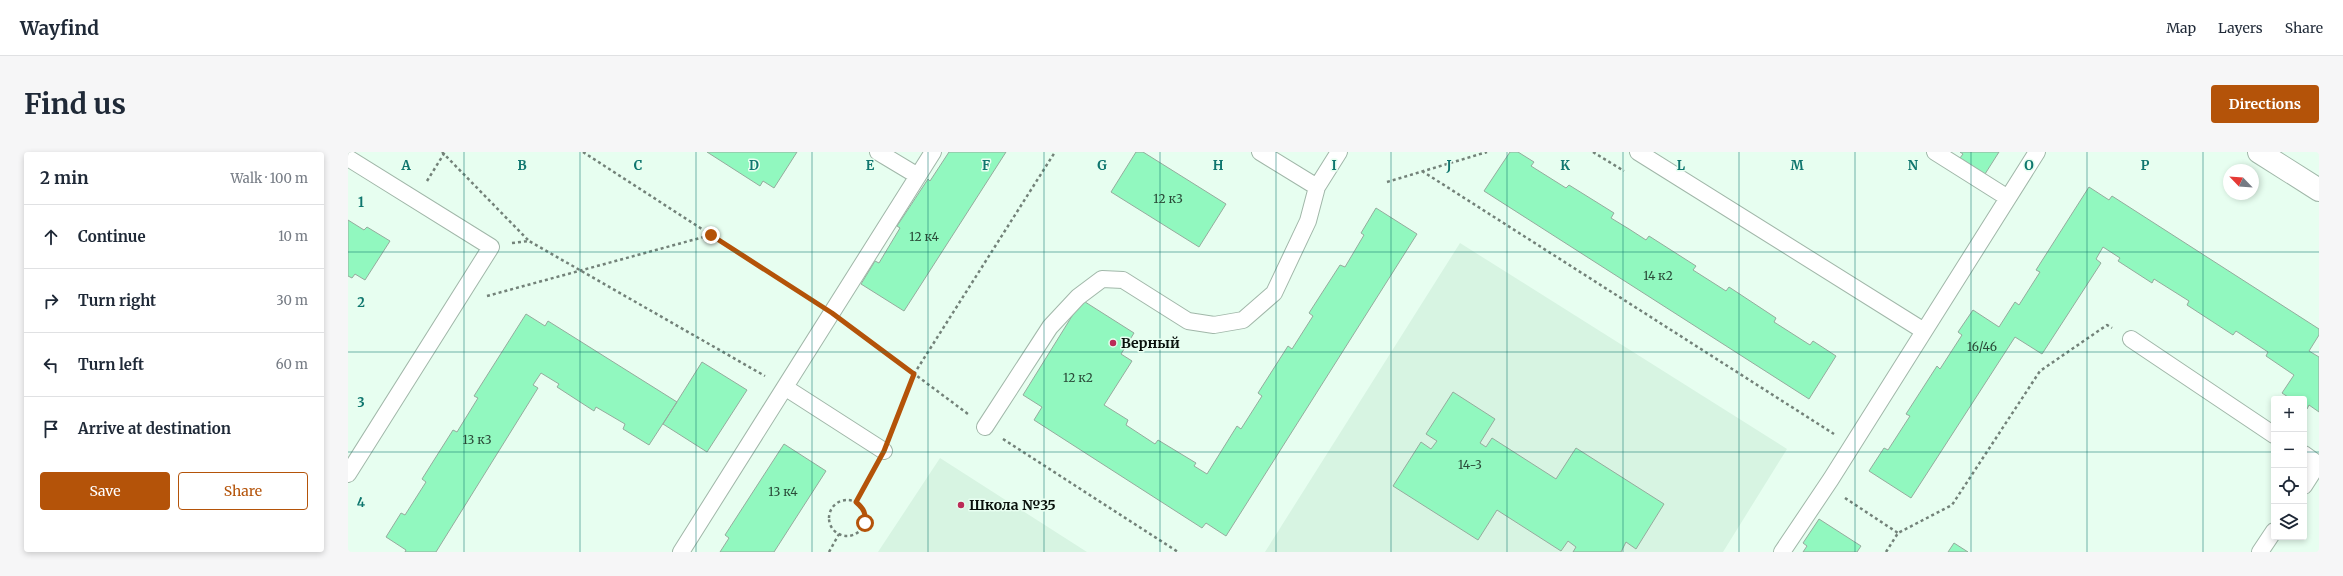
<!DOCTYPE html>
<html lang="en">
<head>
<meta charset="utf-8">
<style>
	:root { --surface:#fff; --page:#f6f6f7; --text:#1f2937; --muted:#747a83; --line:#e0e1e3; --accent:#b45309 }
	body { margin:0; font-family:Merriweather,serif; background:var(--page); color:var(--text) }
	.controls { position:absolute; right:12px; bottom:12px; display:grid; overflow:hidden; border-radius:4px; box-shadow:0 2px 6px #0003 }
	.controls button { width:36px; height:36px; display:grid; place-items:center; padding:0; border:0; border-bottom:1px solid var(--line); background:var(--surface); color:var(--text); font:20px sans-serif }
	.compass { position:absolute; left:1875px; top:12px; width:36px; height:36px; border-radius:50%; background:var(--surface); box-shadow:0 2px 6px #0003; rotate:295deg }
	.stop { position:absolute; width:12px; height:12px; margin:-9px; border:3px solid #b45309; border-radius:50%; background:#fff }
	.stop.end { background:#b45309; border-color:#fff; box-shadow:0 1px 4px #0008 }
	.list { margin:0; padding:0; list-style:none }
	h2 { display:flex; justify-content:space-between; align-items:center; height:52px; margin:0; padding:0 16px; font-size:17px }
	h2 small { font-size:13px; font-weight:400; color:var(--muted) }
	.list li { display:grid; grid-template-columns:26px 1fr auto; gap:12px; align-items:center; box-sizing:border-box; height:64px; padding:0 16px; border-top:1px solid var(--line) }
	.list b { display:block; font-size:15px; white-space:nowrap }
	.list em { font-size:13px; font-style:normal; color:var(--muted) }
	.actions { display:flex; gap:8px; padding:12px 16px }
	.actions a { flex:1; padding:9px 0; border:1px solid var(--accent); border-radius:4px; text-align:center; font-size:14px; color:var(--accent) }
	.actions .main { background:var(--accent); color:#fff }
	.icon { flex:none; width:22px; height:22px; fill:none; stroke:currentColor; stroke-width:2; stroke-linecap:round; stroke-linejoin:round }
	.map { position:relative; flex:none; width:1971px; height:400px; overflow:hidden; border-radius:4px }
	header { display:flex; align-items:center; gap:24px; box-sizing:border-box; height:56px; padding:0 20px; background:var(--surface); border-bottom:1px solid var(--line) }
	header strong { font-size:19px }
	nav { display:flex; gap:22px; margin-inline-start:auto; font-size:14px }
	.intro { display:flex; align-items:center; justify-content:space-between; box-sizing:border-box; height:96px; padding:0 24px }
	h1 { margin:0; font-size:28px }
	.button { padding:10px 18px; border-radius:4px; background:var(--accent); color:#fff; font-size:14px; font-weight:700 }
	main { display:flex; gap:24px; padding:0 24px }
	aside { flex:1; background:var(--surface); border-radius:4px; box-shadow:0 2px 6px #0003 }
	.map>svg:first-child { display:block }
	.built { fill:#d7f4e2 }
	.building { fill:#91f8bf; stroke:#95ab9d }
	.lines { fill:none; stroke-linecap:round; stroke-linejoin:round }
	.lane-casing { stroke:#a1b7a9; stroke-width:18 }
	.secondary-casing { stroke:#a1b7a9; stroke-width:24 }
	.path { stroke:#738279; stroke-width:2.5; stroke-dasharray:3 3; stroke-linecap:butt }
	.lane { stroke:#fff; stroke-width:16 }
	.secondary { stroke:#fff; stroke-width:22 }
	.route { stroke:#b45309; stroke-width:5 }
	.grid { fill:none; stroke:#0f766e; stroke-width:1; stroke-opacity:0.55 }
	.poi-dot { fill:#bb2c57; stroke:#e7fef0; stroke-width:1.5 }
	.labels { text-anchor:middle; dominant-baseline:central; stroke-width:3; stroke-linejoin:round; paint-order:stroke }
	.number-label { font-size:12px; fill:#2a4a38 }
	.poi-label { font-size:14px; font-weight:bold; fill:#08100b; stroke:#e7fef0; text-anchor:start }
	.grid-label { font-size:13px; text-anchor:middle; font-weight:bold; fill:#0f766e; stroke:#e7fef0; stroke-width:3; stroke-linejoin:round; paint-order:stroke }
</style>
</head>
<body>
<header>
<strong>Wayfind</strong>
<nav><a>Map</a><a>Layers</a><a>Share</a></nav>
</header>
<div class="intro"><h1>Find us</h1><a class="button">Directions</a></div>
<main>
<aside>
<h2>2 min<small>Walk · 100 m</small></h2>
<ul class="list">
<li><svg class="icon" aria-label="ahead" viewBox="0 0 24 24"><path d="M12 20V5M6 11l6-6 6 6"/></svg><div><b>Continue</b></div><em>10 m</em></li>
<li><svg class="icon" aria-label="right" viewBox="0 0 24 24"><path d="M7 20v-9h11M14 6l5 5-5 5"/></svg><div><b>Turn right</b></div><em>30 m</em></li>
<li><svg class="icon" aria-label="left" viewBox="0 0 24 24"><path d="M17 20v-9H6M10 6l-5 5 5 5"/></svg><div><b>Turn left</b></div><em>60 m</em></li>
<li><svg class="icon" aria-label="arrive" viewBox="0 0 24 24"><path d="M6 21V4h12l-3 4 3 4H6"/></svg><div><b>Arrive at destination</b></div></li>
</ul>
<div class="actions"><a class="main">Save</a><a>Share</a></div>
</aside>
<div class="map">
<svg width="1971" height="400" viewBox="0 0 1971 400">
	<rect width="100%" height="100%" fill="#e7fef0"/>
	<!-- built -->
	<path class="built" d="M1112,91l327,206 -64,103h-458z
		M592,306l147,94h-209z"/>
	<!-- building -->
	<path class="building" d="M359,0h90l-23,36 -11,-7 -3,5z
		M601,0h57l-102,159 -43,-27 14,-23 4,2 21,-35 -3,-2 31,-47 2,2z
		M788,0h7l83,52 -27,43 -88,-55z
		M1162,0h8l16,10 -3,4 35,22 3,-3 45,28 -3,5 18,11 17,11 3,-4 47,30 -3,4 33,21 3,-4 47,31 -2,4 36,23 3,-4 23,15 -27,43 -325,-208z
		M1612,0h39l-14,22 -25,-16 3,-4z
		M1741,35l20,13 3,-4 207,133v6l-10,16 10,6v55l-10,-7 -2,4 -3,-1v-9h-13l-9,-6 12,-18 -28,-19 2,-4 -32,-21 -3,4 -46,-30 2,-4 -35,-22 -2,4 -34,-22 2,-3 -17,-11 -7,12 5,4 -59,91 -27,-17 -104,161 -42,-27 15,-23 4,2 22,-34 -4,-2 31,-48 3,3 22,-34 -4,-3 15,-22 26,17 16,-25 4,3 21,-33 -4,-2z
		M1028,56l41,26 -191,302 -20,-13 -4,5 -168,-108 8,-13 -19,-12 59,-95 52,33 -13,21 11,7 -28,44 24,15 -2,5 29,19 3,-4 38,23 -2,3 13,8 30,-48 4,3 21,-33 -4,-3 30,-47 4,3 21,-33 -4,-3 31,-48 5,2 19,-32 -3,-2z
		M0,68l16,10 3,-3 23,14 -25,39 -10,-6 -3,4 -4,-2z
		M178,162l19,12 3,-5 129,81 -28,43 -26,-16 2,-5 -29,-17 -2,4 -37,-24 2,-3 -18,-11 -8,12 5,3 -102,164h-31l1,-2 -20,-13 15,-24 4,2 21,-33 -4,-3 31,-49 4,2 21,-34 -4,-2z
		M354,210l45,28 -40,62 -44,-28z
		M1105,240l42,27 -15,24 6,4 6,-9 64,41 20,-31 88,56 -28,45 -10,-7 -5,10h-48l3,-5 -8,-6 -7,10 -64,-41 -19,30 -85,-54 28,-44 10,7 6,-8 -11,-7z
		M436,292l42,27 -52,81h-54l9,-14 -4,-3z
		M1471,367l42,27 -4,6h-54l4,-6 -4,-3z
		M1606,391l14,9h-20z"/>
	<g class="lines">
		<defs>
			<path id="lane" d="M530,0l40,24
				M912,0l57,35 22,-35
				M1290,0l286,179
				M1587,0l73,46
				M0,6l143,89 -143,227
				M1783,187l143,96
				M438,236l98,63
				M637,275l65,-100 28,-30 24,-18 21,1 65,41 26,4 29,-5 31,-27 34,-72 9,-34
				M1956,302l14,10 -14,22
				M333,400l252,-400
				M1434,400l49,-73 206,-327
				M1912,400l14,-21"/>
			<path id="secondary" d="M1911,0l60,38"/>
		</defs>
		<!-- lane casing -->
		<use href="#lane" class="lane-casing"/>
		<!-- secondary casing -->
		<use href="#secondary" class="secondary-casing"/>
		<!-- path -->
		<path class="path" d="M94,0l86,88
			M235,0l230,149
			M1245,0l31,19
			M1074,19l412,263
			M79,29l18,-29
			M1039,30l100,-30
			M164,91l17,-2 236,135
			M139,144l224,-61
			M502,174l118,88
			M544,278l22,-56 141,-222
			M655,287l175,113
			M1497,346l53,35
			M481 366a18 18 0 1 1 36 0a18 18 0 1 1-36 0Z
			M508,350l18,-33
			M481,400l10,-18
			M1538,400l12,-19 54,-28 88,-134 67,-46 5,3"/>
		<!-- lane -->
		<use href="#lane" class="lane"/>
		<!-- secondary -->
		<use href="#secondary" class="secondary"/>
	</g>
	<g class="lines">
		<!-- route -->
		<path class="route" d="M363,83l121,78 82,61 -30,77 -28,51c8,7 10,11 9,21"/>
	</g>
	<!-- grid -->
	<path class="grid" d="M116,0v400M232,0v400M348,0v400M464,0v400M580,0v400M696,0v400M812,0v400M928,0v400M1043,0v400M1159,0v400M1275,0v400M1391,0v400M1507,0v400M1623,0v400M1739,0v400M1855,0v400M0,100h1971M0,200h1971M0,300h1926M1956,300h15"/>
	<!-- markers -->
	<g class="poi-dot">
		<circle cx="765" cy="191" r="4"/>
		<circle cx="613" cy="353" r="4"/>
	</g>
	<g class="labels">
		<!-- number labels -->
		<g class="number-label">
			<text x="820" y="46">12 к3</text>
			<text x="576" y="84">12 к4</text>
			<text x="1310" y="123">14 к2</text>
			<text x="1634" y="194">16/46</text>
			<text x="730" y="225">12 к2</text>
			<text x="129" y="287">13 к3</text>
			<text x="1122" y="312">14-3</text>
			<text x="435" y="339">13 к4</text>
		</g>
		<!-- poi labels -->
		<g class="poi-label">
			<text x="773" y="191">Верный</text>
			<text x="621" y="353">Школа №35</text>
		</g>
	</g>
	<g class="grid-label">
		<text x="58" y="18">A</text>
		<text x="174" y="18">B</text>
		<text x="290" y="18">C</text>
		<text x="406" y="18">D</text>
		<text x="522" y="18">E</text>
		<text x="638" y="18">F</text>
		<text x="754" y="18">G</text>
		<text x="870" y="18">H</text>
		<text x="986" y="18">I</text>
		<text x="1101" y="18">J</text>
		<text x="1217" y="18">K</text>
		<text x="1333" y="18">L</text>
		<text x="1449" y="18">M</text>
		<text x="1565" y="18">N</text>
		<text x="1681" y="18">O</text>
		<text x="1797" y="18">P</text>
		<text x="13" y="55">1</text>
		<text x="13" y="155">2</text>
		<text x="13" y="255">3</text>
		<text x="13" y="355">4</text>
	</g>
</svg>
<div class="controls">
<button>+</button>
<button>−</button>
<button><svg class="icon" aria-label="locate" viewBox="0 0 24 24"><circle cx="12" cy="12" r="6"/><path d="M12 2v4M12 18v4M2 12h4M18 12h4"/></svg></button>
<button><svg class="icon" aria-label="layers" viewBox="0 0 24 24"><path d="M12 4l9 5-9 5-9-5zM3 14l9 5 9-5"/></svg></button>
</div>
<svg class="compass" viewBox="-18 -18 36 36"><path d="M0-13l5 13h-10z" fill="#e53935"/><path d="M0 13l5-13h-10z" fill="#747a83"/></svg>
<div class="stop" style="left:517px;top:371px"></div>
<div class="stop end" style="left:363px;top:83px"></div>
</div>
</main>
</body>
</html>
